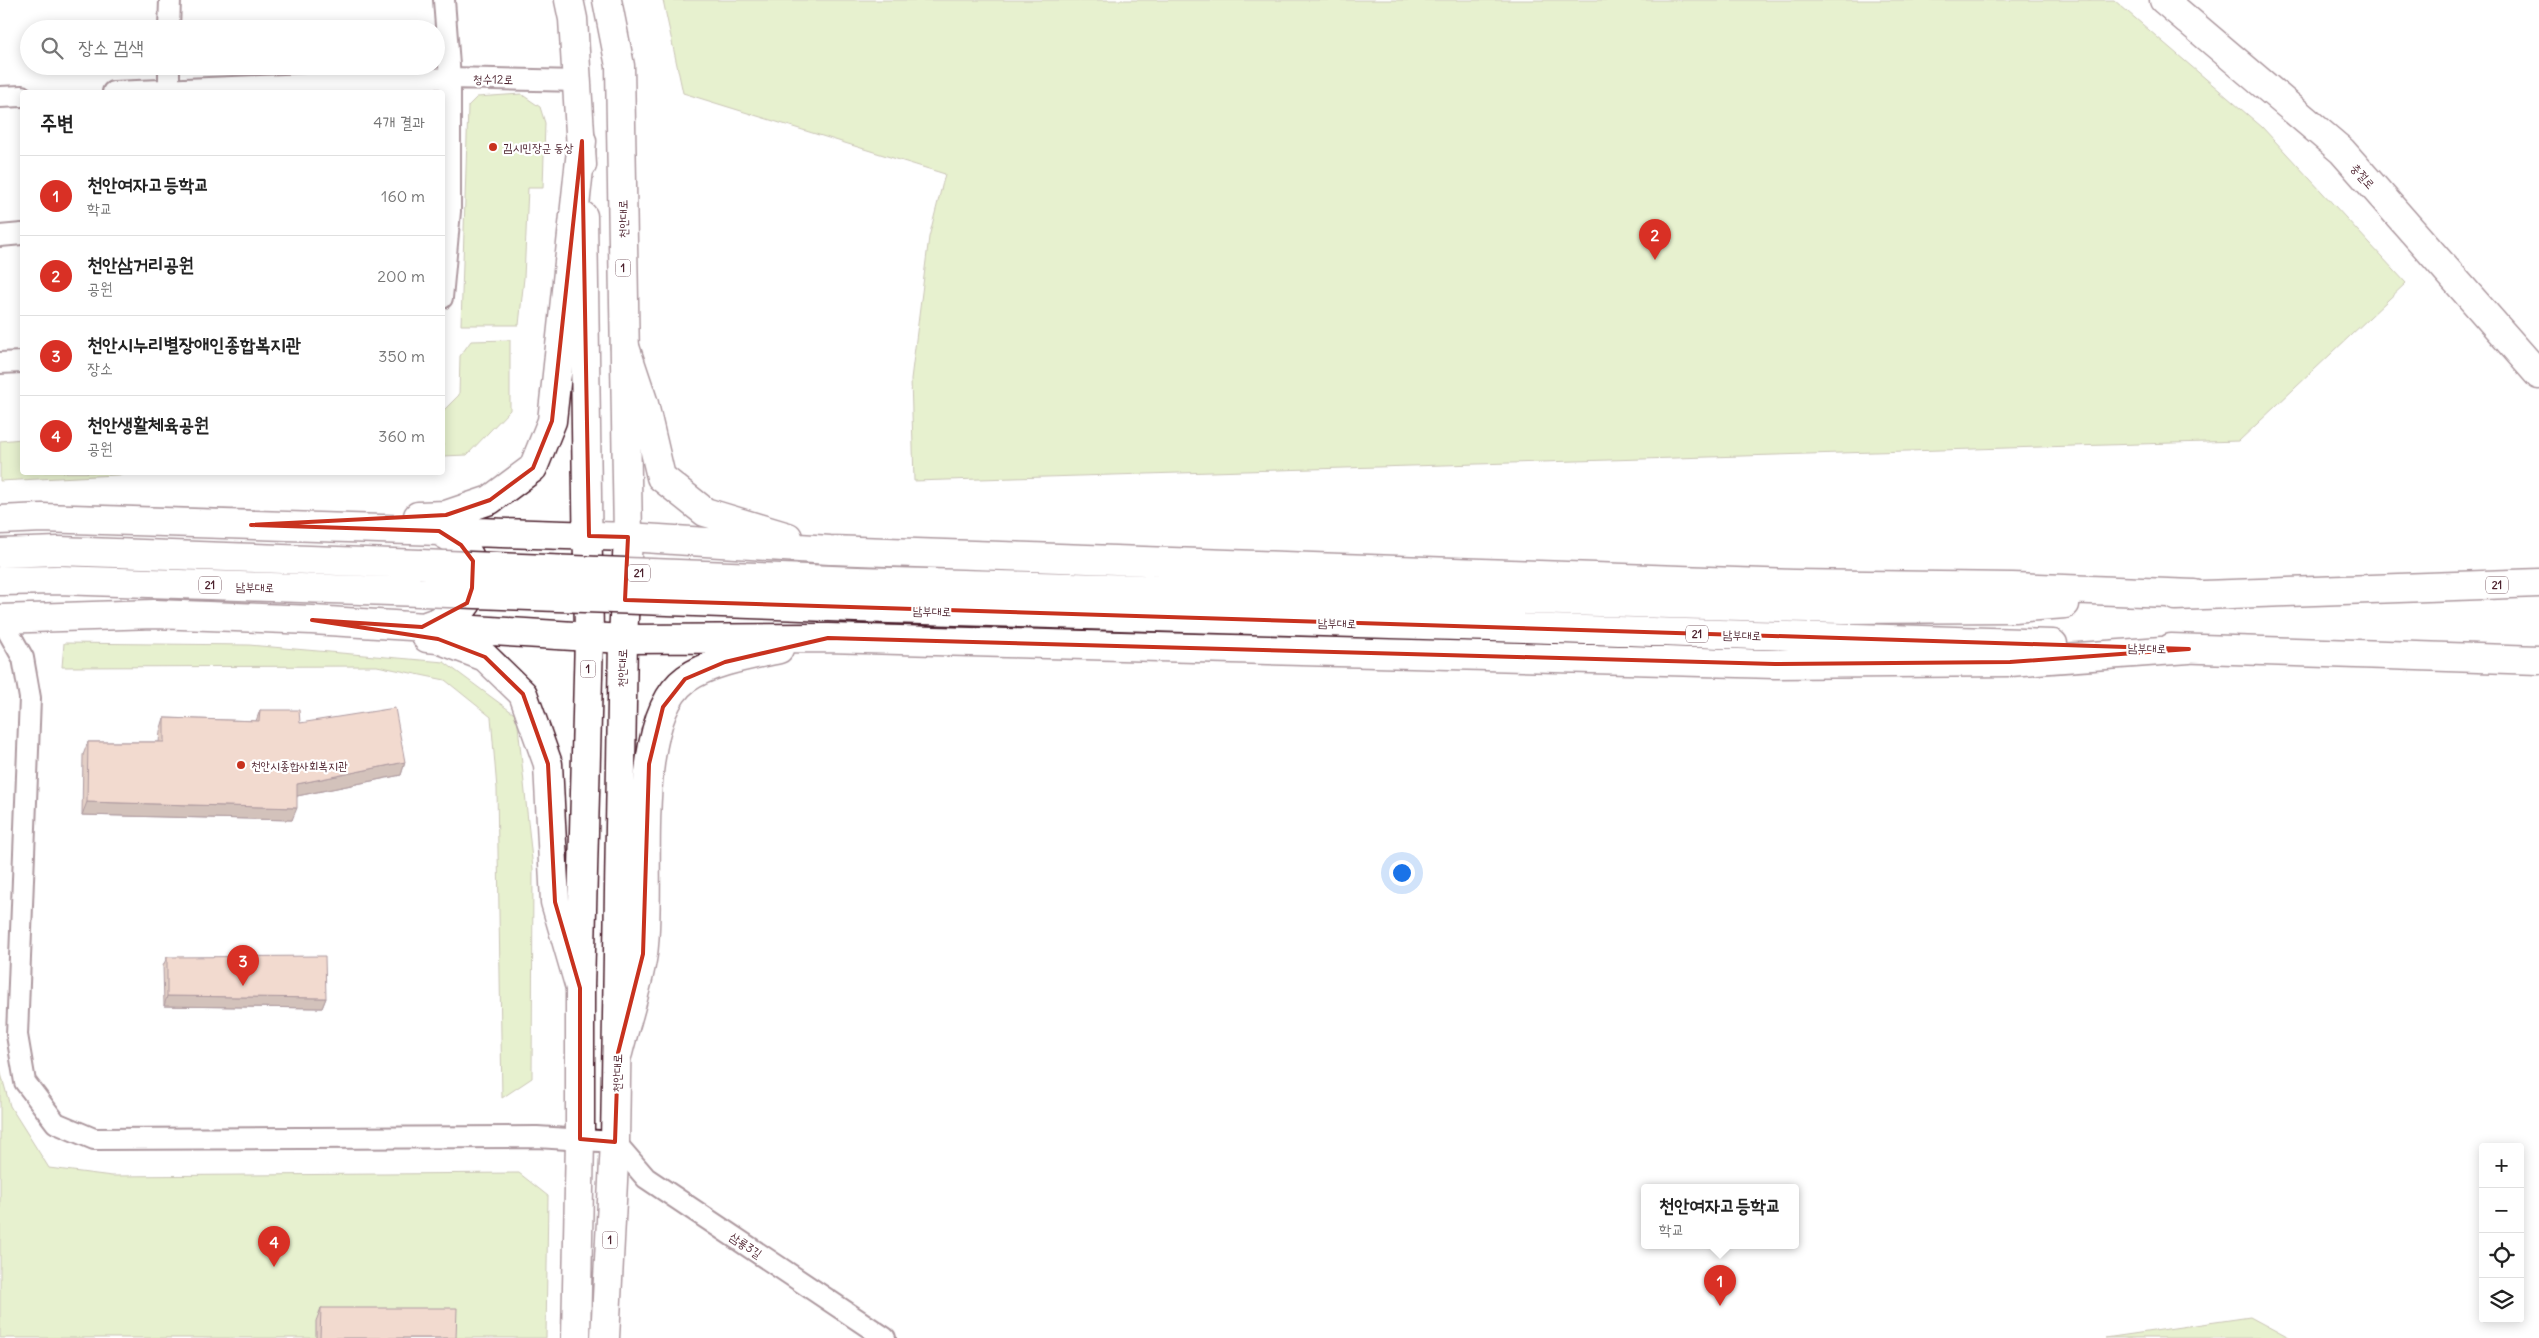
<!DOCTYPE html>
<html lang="ko">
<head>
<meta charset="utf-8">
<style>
	:root { --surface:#fff; --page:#f2f2f2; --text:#222; --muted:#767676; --line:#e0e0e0; --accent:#d93025 }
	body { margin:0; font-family:Delius,"Poor Story",sans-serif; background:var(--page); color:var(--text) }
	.controls { position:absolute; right:15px; bottom:15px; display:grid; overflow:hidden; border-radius:5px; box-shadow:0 2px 12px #0003 }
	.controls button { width:45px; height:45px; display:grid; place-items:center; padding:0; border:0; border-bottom:1px solid var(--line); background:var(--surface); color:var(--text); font:25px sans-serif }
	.you { position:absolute; left:1401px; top:872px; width:18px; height:18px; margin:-12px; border:4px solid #fff; border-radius:50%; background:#1a73e8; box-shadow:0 0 0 8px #1a73e833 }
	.badge { display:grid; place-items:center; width:32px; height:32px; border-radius:50%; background:var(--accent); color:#fff; font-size:16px; font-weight:700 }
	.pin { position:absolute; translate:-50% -41px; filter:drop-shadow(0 1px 2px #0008) }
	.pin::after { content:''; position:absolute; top:26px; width:18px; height:15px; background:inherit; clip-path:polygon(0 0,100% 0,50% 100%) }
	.popup { position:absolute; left:1641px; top:1184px; width:158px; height:65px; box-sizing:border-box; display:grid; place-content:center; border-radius:5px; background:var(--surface); filter:drop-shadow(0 1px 4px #0005); font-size:16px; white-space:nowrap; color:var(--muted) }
	.popup b { font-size:19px; color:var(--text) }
	.popup::after { content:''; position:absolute; left:50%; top:100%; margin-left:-10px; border:10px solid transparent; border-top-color:var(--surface) }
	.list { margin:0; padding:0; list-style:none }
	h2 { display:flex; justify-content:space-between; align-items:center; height:65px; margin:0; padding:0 20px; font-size:21px }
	h2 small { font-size:16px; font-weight:400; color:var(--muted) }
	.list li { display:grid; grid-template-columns:32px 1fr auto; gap:15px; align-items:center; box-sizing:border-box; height:80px; padding:0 20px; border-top:1px solid var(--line) }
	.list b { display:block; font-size:19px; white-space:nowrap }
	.list p { margin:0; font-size:16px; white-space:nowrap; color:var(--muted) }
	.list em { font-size:16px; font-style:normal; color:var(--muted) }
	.icon { flex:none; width:28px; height:28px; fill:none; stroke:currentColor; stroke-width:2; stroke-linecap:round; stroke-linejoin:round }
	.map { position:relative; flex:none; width:2539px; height:1338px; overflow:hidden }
	.search { position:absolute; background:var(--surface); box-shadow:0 2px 12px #0003; left:20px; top:20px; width:425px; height:55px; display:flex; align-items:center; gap:12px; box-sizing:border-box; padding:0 18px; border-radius:28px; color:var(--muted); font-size:19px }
	.panel { position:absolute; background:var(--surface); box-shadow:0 2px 12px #0003; left:20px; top:90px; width:425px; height:385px; border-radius:5px }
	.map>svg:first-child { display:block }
	.green { fill:#cadf94; stroke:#8a7f60 }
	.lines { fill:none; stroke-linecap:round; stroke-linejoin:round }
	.street-casing { stroke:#4a1f2b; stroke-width:24 }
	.secondary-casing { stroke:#4a1f2b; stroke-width:31 }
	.primary-casing { stroke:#4a1f2b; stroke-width:31 }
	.highway-casing { stroke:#4a1f2b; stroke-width:31 }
	.street { stroke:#fff; stroke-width:20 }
	.secondary { stroke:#fff; stroke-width:28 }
	.primary { stroke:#fff; stroke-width:28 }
	.highway { stroke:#fff; stroke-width:28 }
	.highway-bridge-casing { stroke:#4a1f2b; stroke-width:31; stroke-linecap:butt }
	.highway-bridge { stroke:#fff; stroke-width:28 }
	.wall { fill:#c29581; stroke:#4a1f2b }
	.shaded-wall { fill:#9e7969; stroke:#4a1f2b }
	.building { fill:#e2ad96; stroke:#4a1f2b }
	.marked { fill:none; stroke:#c8321e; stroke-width:4; stroke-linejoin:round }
	.poi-dot { fill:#c8321e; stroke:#fff; stroke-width:2 }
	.labels { text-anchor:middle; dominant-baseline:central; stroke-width:4.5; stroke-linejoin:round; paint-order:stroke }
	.shield { fill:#fff; stroke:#80626b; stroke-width:1 }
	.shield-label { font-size:11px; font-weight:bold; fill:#4a1f2b }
	.street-label { font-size:12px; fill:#4a1f2b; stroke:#fff }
	.poi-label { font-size:12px; fill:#4a1f2b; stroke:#fff; text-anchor:start }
</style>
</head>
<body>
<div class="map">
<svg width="2539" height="1338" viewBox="0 0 2539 1338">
	<rect width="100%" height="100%" fill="#fff"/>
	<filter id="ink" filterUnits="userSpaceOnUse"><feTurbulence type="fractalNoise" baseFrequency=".02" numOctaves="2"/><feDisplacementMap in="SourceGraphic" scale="10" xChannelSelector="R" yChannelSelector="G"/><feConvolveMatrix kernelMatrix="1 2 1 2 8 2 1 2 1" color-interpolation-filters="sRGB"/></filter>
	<g filter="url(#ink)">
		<!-- green -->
		<path class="green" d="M663,0h1451l148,127 144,156 -167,158 -1325,40 -3,-102 18,-142 16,-63 -262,-81z
			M521,94l19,13 5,16 -2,65h-15l-4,90 -5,47h-58l7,-219 9,-9z
			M510,340v70l-43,45 -24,1v-45l16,-16 1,-39 11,-15z
			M22,439v33l132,1 -154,8v-40z
			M64,643l185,2 195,17 73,54 16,153 -1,209 -30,20 -5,-309 -6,-72 -46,-37 -68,-14 -315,1z
			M0,1070l10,36 39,62 63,8 407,-3 29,23 -2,142h-546z
			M2250,1317l39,21h-184z"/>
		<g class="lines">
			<defs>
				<path id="street" d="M169,29l1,-29
					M113,92l337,-14 128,3
					M169,92v-26
					M0,97l22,-1
					M0,236l22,-2
					M442,298l8,-87v-133l-6,-78
					M0,363l22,-1
					M1,619l22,39 7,40 -13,337 8,47 31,41 38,16 443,-2 78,5 31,36 239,160"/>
				<path id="secondary" d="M2164,0l178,151 197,224"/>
				<path id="primary" d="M569,0l4,19 9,146
					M576,1338l4,-199v-151l9,-351 -6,-421
					M605,1338l10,-196 8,-503 5,-102 -8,-471 -13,-66"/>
				<path id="highway" d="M625,347l19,57 17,73 44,35 83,25
					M418,516l28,-1 44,-15 43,-32 19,-47 30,-280
					M0,520l42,-2 586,19 202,13 964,34 218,3 182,7
					M0,553l59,-2 361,13
					M0,581l58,-1 363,12
					M857,581l987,28 170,-1 51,-4
					M2175,596l364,-13
					M856,608l1197,36
					M0,619l154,-5 158,6 311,19 205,-1 947,26 235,-2 179,-13
					M426,626c13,-5 33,-10 41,-23 4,-6 5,-15 6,-22 4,-26 -13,-39 -34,-50
					M427,638l11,1 47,18 38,37 25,70 7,138 25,86
					M2171,648l368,12
					M618,1053c8,-32 20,-66 25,-99 10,-66 -15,-233 43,-275 23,-17 65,-24 93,-30"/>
			</defs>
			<!-- street casing -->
			<use href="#street" class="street-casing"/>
			<!-- secondary casing -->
			<use href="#secondary" class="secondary-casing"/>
			<!-- primary casing -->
			<use href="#primary" class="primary-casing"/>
			<!-- highway casing -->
			<use href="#highway" class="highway-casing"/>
			<!-- street -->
			<use href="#street" class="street"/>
			<!-- secondary -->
			<use href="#secondary" class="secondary"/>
			<!-- primary -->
			<use href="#primary" class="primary"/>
			<!-- highway -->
			<use href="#highway" class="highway"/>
			<defs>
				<path id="highway-bridge" d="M420,564l437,17
					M421,592l435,16"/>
			</defs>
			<!-- highway-bridge casing -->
			<use href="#highway-bridge" class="highway-bridge-casing"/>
			<!-- highway-bridge -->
			<use href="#highway-bridge" class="highway-bridge"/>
		</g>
		<!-- wall -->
		<path class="wall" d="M260,710l40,13 105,39 -4,13 -104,21 -5,24 -210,-5 1,-60 5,-13h71l1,-11 4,-13 92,3z
			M167,957l159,41 -4,10 -158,-2 -1,-40z
			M321,1308l135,30h-140v-17z"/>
		<!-- shaded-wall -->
		<path class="shaded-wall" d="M405,762l-4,13 -109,22 5,-13z
			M87,802l210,6 -5,12 -210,-5z
			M167,996l159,2 -4,10 -158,-2z"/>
		<!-- building -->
		<path class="building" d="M395,708l10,54 -108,22v24l-210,-6 1,-60h76v-24l95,3 1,-11h39l1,13z
			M325,956l1,42 -159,-2v-39z
			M321,1308h136l-1,30h-136z"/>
	</g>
	<!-- marked area -->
	<path d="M0 0H2539V1338H0ZM582,141l7,395 39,1 -3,63 1564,49 -179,13 -235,2 -947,-26 -103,24 -40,17 -22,28 -14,57 -6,190 -25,99 -3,89 -35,-3v-151l-25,-86 -7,-138 -25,-70 -38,-37 -47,-18 -126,-19 110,7 45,-24 5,-15 1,-27 -12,-16 -22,-14 -188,-6 195,-10 44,-15 43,-32 19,-47z" fill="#fff" fill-opacity=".55" fill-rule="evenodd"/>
	<path class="marked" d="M582,141l7,395 39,1 -3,63 1564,49 -179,13 -235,2 -947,-26 -103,24 -40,17 -22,28 -14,57 -6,190 -25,99 -3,89 -35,-3v-151l-25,-86 -7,-138 -25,-70 -38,-37 -47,-18 -126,-19 110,7 45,-24 5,-15 1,-27 -12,-16 -22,-14 -188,-6 195,-10 44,-15 43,-32 19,-47z"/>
	<!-- markers -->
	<g class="poi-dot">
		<circle cx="493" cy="147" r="5"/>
		<circle cx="241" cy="765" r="5"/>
	</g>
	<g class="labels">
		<!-- shield labels -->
		<g class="shield">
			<rect x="615.5" y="259.5" width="15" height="17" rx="4"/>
			<rect x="628" y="564.5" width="22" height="17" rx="4"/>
			<rect x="199" y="576.5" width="22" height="17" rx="4"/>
			<rect x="2486" y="576.5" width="22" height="17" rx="4"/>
			<rect x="1686" y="625.5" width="22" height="17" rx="4"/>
			<rect x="580.5" y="660.5" width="15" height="17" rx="4"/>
			<rect x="602.5" y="1231.5" width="15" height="17" rx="4"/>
		</g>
		<g class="shield-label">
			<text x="623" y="268">1</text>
			<text x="639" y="573">21</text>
			<text x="210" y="585">21</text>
			<text x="2497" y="585">21</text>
			<text x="1697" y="634">21</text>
			<text x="588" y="669">1</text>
			<text x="610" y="1240">1</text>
		</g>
		<!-- street labels -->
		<g class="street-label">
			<text transform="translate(493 79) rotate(1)">청수12로</text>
			<text transform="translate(2363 176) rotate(49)">충절로</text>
			<text transform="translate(623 219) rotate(-91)">천안대로</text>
			<text transform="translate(255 587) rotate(2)">남부대로</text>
			<text transform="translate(932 611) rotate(2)">남부대로</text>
			<text transform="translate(1337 623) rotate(2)">남부대로</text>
			<text transform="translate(1742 635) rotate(2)">남부대로</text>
			<text transform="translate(2147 648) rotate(2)">남부대로</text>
			<text transform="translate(622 668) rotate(-89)">천안대로</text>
			<text transform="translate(617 1073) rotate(-89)">천안대로</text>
			<text transform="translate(746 1245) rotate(34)">삼룡3길</text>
		</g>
		<!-- poi labels -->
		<g class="poi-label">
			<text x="503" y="147">김시민장군 동상</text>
			<text x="251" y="765">천안시종합사회복지관</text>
		</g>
	</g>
</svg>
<div class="controls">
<button>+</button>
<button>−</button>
<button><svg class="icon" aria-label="locate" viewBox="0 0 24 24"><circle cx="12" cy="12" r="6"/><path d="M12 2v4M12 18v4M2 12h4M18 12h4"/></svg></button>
<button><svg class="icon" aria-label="layers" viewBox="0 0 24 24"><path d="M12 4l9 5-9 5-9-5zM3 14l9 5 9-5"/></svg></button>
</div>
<div class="you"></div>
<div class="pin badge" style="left:1720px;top:1306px">1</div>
<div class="popup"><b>천안여자고등학교</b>학교</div>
<div class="pin badge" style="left:1655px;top:260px">2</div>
<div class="pin badge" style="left:243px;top:986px">3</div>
<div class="pin badge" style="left:274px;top:1267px">4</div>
<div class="search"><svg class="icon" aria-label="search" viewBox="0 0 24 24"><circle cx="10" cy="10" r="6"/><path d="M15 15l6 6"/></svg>장소 검색</div>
<section class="panel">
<h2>주변<small>4개 결과</small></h2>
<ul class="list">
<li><span class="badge">1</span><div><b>천안여자고등학교</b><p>학교</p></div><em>160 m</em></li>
<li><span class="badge">2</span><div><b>천안삼거리공원</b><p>공원</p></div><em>200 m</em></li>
<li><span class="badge">3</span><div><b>천안시누리별장애인종합복지관</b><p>장소</p></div><em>350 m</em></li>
<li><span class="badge">4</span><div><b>천안생활체육공원</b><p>공원</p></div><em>360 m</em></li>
</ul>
</section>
</div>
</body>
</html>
